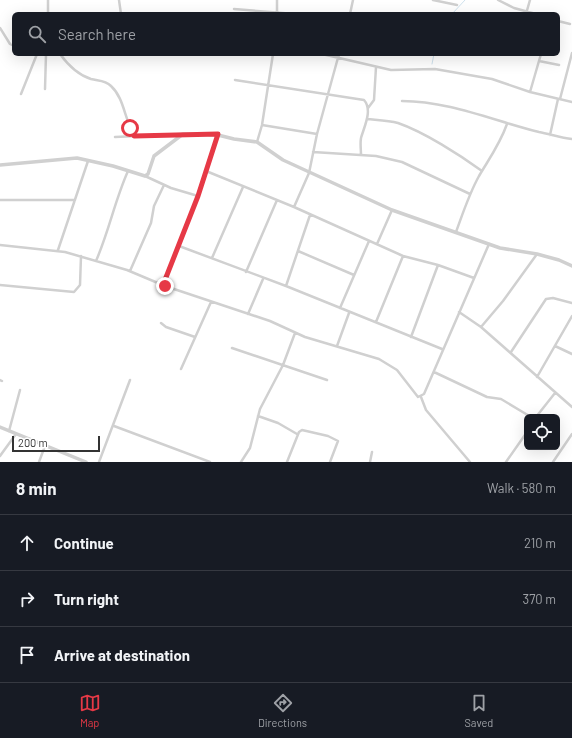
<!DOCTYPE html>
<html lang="en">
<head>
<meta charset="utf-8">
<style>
	:root { --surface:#171b24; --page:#242831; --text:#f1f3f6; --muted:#9ea1a6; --line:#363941; --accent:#e63946 }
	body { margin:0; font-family:Barlow,sans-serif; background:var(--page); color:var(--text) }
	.controls { position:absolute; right:12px; bottom:12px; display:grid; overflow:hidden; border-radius:6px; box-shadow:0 4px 16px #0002 }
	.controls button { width:36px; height:36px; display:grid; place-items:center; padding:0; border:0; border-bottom:1px solid var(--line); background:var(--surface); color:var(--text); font:20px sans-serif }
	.scale { position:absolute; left:12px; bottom:10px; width:88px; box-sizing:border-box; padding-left:4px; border:2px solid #333; border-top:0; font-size:11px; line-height:14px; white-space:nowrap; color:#333; -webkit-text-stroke:3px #fff; paint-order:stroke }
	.stop { position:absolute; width:12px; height:12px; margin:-9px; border:3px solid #e63946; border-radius:50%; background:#fff }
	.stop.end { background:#e63946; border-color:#fff; box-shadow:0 1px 4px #0008 }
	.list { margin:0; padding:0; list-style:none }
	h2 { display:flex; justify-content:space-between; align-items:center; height:52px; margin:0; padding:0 16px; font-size:17px }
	h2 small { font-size:13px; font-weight:400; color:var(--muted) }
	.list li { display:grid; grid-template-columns:26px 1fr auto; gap:12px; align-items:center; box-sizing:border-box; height:56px; padding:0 16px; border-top:1px solid var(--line) }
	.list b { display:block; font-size:15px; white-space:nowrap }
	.list em { font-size:13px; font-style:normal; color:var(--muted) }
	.icon { flex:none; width:22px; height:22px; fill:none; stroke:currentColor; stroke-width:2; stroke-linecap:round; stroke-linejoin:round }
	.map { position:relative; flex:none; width:572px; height:462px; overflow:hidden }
	.search { position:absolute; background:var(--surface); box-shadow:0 4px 16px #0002; left:12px; right:12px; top:12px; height:44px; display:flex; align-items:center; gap:10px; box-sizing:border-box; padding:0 14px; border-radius:6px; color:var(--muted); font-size:15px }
	.sheet { height:220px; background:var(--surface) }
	nav { display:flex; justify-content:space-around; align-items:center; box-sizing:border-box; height:56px; border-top:1px solid var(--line); background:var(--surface); font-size:11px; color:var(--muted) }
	nav a { display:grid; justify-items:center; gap:2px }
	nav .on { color:var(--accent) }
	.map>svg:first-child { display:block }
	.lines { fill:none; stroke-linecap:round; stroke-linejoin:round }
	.stream { stroke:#cfe2ee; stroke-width:1 }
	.minor { stroke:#d0d0d0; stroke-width:2.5 }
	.tertiary { stroke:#d0d0d0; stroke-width:3.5 }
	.route { stroke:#e63946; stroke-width:5 }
</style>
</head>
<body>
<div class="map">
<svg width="572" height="462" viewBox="0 0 572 462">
	<rect width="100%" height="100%" fill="#fff"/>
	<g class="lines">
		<!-- stream -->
		<path class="stream" d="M452,14l13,-14
			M432,64l2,-10"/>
		<!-- minor -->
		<path class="minor" d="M119,0l2,14
			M433,0l24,5
			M498,0l16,8 22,6
			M234,9l61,5
			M48,14v-14
			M277,14v-14
			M350,14l3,-14
			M526,14l4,-14
			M558,21l12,3
			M0,28l10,16 4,2
			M60,54c8,11 18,21 31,25 8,2 14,1 20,7 14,13 13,34 24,50
			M322,54l69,16 44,-1 57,10 38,13 42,10
			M539,61l20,4
			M235,80l129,20c9,10 0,27 -3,38 -1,6 0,11 0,17
			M45,89l1,-35
			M530,92l11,-38
			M21,94l16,-40
			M560,99l12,-46
			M402,101c47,0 92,20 137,31 11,2 22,6 33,7
			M368,108l6,-8 2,-33
			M367,119c10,1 21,1 31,4 26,9 62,32 84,48
			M262,125l55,9
			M550,135l8,-36
			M115,137l67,-3
			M257,142l5,-17 11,-71
			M313,152l63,4 26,6 68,32
			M206,171l88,36 109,49 35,9 36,13
			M145,176l26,12 27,8
			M0,200h75
			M294,207l15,-34 8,-39 22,-80
			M456,232c7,-19 13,-38 23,-56 10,-17 21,-32 28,-52
			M377,244l15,-34
			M0,245l65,7 62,18 38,16 105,35 35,16 74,22 18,11 21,27 6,-3 65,-150
			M179,246l107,40 156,63
			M58,250l30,-89
			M298,251l56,24
			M212,258l31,-71
			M96,261c13,-30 19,-61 32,-90
			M130,271l21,-48 3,-17 10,-21
			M246,272l31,-72
			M0,285l74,7 6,-7 1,-29
			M163,285l35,-89 20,-61
			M286,286l24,-71
			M340,308l29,-67
			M459,312l22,15 91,80
			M248,314l15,-35
			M376,322l27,-66
			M161,323l5,4 29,10
			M481,327l22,-26 34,-47
			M411,337l27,-72
			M337,346l12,-33
			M555,346l17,8
			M232,348l95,32
			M511,352l35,-53 7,-1 19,5
			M181,369l30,-67
			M434,372l53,25 14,2 30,18
			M537,377l35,-61
			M0,380l2,1
			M421,397l5,13 44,52
			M258,416l20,7 19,11
			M536,417l19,-24
			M114,426l96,36
			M9,431l11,-41
			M0,456l16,-22
			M39,462l6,-16
			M99,462l31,-82
			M241,462l9,-14 10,-39 23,-44 12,-32
			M287,462l12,-30 3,-2 26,6 10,5 -8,21
			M370,462l2,-10
			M506,462l21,-30
			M553,462l19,-28"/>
		<!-- tertiary -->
		<path class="tertiary" d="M0,165l77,-7 36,8 32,10 3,-2 6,-18 29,-22 35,1 16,4 23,3 26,18 109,50 108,38 37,6 22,6 13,6
			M0,427l86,35"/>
	</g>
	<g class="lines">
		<!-- route -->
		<path class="route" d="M130,128l4,8 84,-2 -20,62 -35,89 2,1"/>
	</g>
</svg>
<div class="controls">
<button><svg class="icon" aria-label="locate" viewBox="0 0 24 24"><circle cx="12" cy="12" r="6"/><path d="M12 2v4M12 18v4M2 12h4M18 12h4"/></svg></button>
</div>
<div class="scale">200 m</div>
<div class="stop" style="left:130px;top:128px"></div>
<div class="stop end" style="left:165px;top:286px"></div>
<div class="search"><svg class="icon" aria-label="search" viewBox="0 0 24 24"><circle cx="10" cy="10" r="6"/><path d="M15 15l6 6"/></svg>Search here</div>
</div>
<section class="sheet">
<h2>8 min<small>Walk · 580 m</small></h2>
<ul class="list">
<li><svg class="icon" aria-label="ahead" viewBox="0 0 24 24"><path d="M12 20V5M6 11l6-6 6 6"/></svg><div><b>Continue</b></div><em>210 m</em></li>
<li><svg class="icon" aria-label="right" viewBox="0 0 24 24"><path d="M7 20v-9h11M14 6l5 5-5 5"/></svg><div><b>Turn right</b></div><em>370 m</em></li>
<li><svg class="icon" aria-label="arrive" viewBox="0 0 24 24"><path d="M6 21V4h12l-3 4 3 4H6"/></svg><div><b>Arrive at destination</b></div></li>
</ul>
</section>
<nav>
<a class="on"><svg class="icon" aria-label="map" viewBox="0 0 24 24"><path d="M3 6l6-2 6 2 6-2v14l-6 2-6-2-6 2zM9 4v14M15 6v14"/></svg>Map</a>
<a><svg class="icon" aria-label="directions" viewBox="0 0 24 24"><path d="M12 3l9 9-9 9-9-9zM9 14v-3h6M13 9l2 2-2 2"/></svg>Directions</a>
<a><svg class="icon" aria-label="saved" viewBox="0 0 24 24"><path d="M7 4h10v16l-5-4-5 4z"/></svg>Saved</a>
</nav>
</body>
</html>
